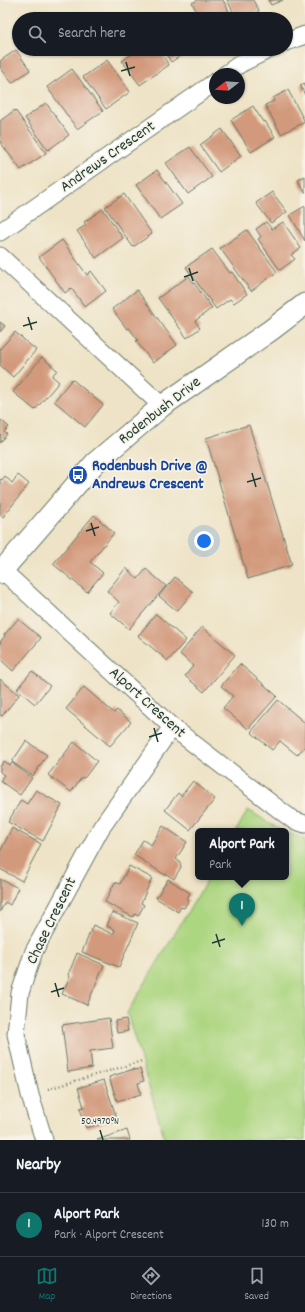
<!DOCTYPE html>
<html lang="en">
<head>
<meta charset="utf-8">
<style>
	:root { --surface:#171b24; --page:#242831; --text:#f1f3f6; --muted:#9ea1a6; --line:#363941; --accent:#0f766e }
	body { margin:0; font-family:Dekko,sans-serif; background:var(--page); color:var(--text) }
	.compass { position:absolute; left:209px; top:68px; width:36px; height:36px; border-radius:50%; background:var(--surface); box-shadow:0 1px 3px #0004; rotate:253deg }
	.you { position:absolute; left:204px; top:541px; width:14px; height:14px; margin:-10px; border:3px solid #fff; border-radius:50%; background:#1a73e8; box-shadow:0 0 0 6px #1a73e833 }
	.badge { display:grid; place-items:center; width:26px; height:26px; border-radius:50%; background:var(--accent); color:#fff; font-size:13px; font-weight:700 }
	.pin { position:absolute; translate:-50% -33px; filter:drop-shadow(0 1px 2px #0008) }
	.pin::after { content:''; position:absolute; top:21px; width:14px; height:12px; background:inherit; clip-path:polygon(0 0,100% 0,50% 100%) }
	.popup { position:absolute; left:195px; top:828px; width:94px; height:52px; box-sizing:border-box; display:grid; place-content:center; border-radius:6px; background:var(--surface); filter:drop-shadow(0 1px 3px #0005); font-size:13px; white-space:nowrap; color:var(--muted) }
	.popup b { font-size:15px; color:var(--text) }
	.popup::after { content:''; position:absolute; left:50%; top:100%; margin-left:-8px; border:8px solid transparent; border-top-color:var(--surface) }
	.list { margin:0; padding:0; list-style:none }
	h2 { display:flex; justify-content:space-between; align-items:center; height:52px; margin:0; padding:0 16px; font-size:17px }
	h2 small { font-size:13px; font-weight:400; color:var(--muted) }
	.list li { display:grid; grid-template-columns:26px 1fr auto; gap:12px; align-items:center; box-sizing:border-box; height:64px; padding:0 16px; border-top:1px solid var(--line) }
	.list b { display:block; font-size:15px; white-space:nowrap }
	.list p { margin:0; font-size:13px; white-space:nowrap; color:var(--muted) }
	.list em { font-size:13px; font-style:normal; color:var(--muted) }
	.icon { flex:none; width:22px; height:22px; fill:none; stroke:currentColor; stroke-width:2; stroke-linecap:round; stroke-linejoin:round }
	.map { position:relative; flex:none; width:305px; height:1140px; overflow:hidden }
	.search { position:absolute; background:var(--surface); box-shadow:0 1px 3px #0004; left:12px; right:12px; top:12px; height:44px; display:flex; align-items:center; gap:10px; box-sizing:border-box; padding:0 14px; border-radius:22px; color:var(--muted); font-size:15px }
	.sheet { height:116px; background:var(--surface) }
	nav { display:flex; justify-content:space-around; align-items:center; box-sizing:border-box; height:56px; border-top:1px solid var(--line); background:var(--surface); font-size:11px; color:var(--muted) }
	nav a { display:grid; justify-items:center; gap:2px }
	nav .on { color:var(--accent) }
	.map>svg:first-child { display:block }
	.green { fill:#add681; stroke:#668a5a }
	.building { fill:#d2997b }
	.lines { fill:none; stroke-linecap:round; stroke-linejoin:round }
	.minor-casing { stroke:#677767; stroke-width:19 }
	.tertiary-casing { stroke:#677767; stroke-width:23 }
	.path { stroke:#677767; stroke-width:2.5; stroke-dasharray:1 3; stroke-linecap:butt }
	.minor { stroke:#fff; stroke-width:17 }
	.tertiary { stroke:#fff; stroke-width:21 }
	.ticks { fill:none; stroke:#1f3d34; stroke-width:1.5 }
	.labels { text-anchor:middle; dominant-baseline:central; stroke-width:3.5; stroke-linejoin:round; paint-order:stroke }
	.street-label { font-size:16px; fill:#1f3d34; stroke:#f7f3e8 }
	.transit-label { font-size:16px; font-weight:bold; fill:#164399; stroke:#f7f3e8; text-anchor:start }
	.ticks-label { font-size:10px; text-anchor:middle; fill:#1f3d34; stroke:#f7f3e8; stroke-width:3.5; stroke-linejoin:round; paint-order:stroke }
</style>
</head>
<body>
<div class="map">
<svg width="305" height="1140" viewBox="0 0 305 1140">
	<rect width="100%" height="100%" fill="#f7f3e8"/>
	<filter id="ink" filterUnits="userSpaceOnUse"><feTurbulence type="fractalNoise" baseFrequency=".025" numOctaves="2"/><feDisplacementMap in="SourceGraphic" scale="8" xChannelSelector="R" yChannelSelector="G"/><feConvolveMatrix kernelMatrix="1 2 1 2 8 2 1 2 1" color-interpolation-filters="sRGB"/></filter>
	<filter id="wash" filterUnits="userSpaceOnUse"><feTurbulence type="fractalNoise" baseFrequency=".012" numOctaves="4" result="noise"/><feDisplacementMap in="SourceGraphic" scale="16" xChannelSelector="R" yChannelSelector="G"/><feGaussianBlur stdDeviation="0.9" result="paint"/><feColorMatrix in="noise" values="0 0 0 0 0 0 0 0 0 0 0 0 0 0 0 0 0 1.4 0 .05"/><feComposite in="paint" operator="in"/></filter>
	<g filter="url(#wash)">
		<rect width="100%" height="100%" fill="#eee3c6"/>
		<!-- green -->
		<path class="green" d="M248,810l33,20 3,1h-48z
			M286,832l19,7v301h-140l-38,-127 82,-136h77z"/>
		<g id="blocks">
			<!-- building -->
			<path class="building" d="M198,0h25l10,19h-32l-9,-16z
				M227,0h26l6,11 -15,8h-7z
				M268,0h15l-12,5z
				M181,14l3,5h-12z
				M139,49h19l11,16 -29,20 -18,-24z
				M163,49h28l-20,13z
				M16,50l14,20 -18,13 -12,-16v-6z
				M107,60l23,32 -24,17 -23,-32z
				M72,69l31,42 -26,18 -30,-42z
				M305,83v12l-5,-10z
				M288,90l17,32 -24,12 -16,-29 9,-4 -1,-3z
				M46,103l23,32 -21,15 -23,-32z
				M253,106l10,16 2,-1 10,16 -24,15 -20,-32z
				M15,110l31,43 -25,17 -21,-28v-21z
				M222,129l19,27 -22,16 -19,-27z
				M190,147l22,30 -24,17 -22,-31z
				M157,170l25,34 -22,15 -24,-34z
				M305,176v17l-7,-13z
				M272,192l15,20 -16,11 -15,-20z
				M124,194l28,40 -19,13 -28,-40z
				M305,206v35l-15,-26z
				M103,209l20,29 -27,20 -19,-27 9,-6 -2,-3z
				M266,222l6,7 11,-7 18,26 -10,7 4,4 -15,11 -22,-31 3,-2 -5,-8z
				M247,230l30,42 -26,19 -31,-43z
				M62,240l25,35 4,-4 15,20 -21,16 -14,-19 -6,5 -26,-36z
				M212,249l18,24 2,-1 15,22 -13,9 -4,-4 -14,10 -30,-42z
				M189,276l23,32 -17,13 5,7 -13,10 -29,-40z
				M137,290l40,55 -24,18 -17,-22 2,-1 -9,-12 -2,1 -15,-20z
				M0,322l5,4 -5,6z
				M15,332l21,18 -23,27 -13,-12v-16z
				M42,357l15,13 -5,6 7,6 -24,28 -22,-18z
				M72,379l31,26 -18,22 -31,-26z
				M1,420l8,7 -5,5 3,2 -7,9z
				M249,425l43,140 -44,14 -42,-141z
				M18,475l11,9 -26,33 -3,-2v-36l2,1 3,-4 7,7z
				M94,515l20,18 -24,29 13,11 -16,19 -34,-28z
				M126,568l12,11 8,-10 20,17 -37,43 -19,-16 9,-11 -12,-11z
				M175,577l18,15 -16,19 -18,-15z
				M156,614l30,26 -18,21 -30,-25z
				M18,619l23,19 -28,33 -13,-12v-17l5,-6 -1,-1z
				M202,627l33,28 -31,37 -19,-16 8,-10 -13,-12z
				M240,664l37,32 -29,33 -25,-21 10,-12 -12,-10z
				M32,671l18,15 -15,18 -18,-15z
				M0,679l19,16 -17,21 -2,-1z
				M84,687l30,26 3,-3 14,12 -21,24 -44,-37z
				M278,700l27,23v23l-8,9 -17,-14 -8,9 -21,-18z
				M26,741l21,14 -14,21 -21,-14z
				M74,742l23,19 -12,16 -1,1 -2,-1 -11,15 -23,-17z
				M4,761l6,4 2,-2 20,15 -12,17 -20,-14 4,-6 -4,-3v-5z
				M193,781l22,18 -25,31 -25,-20 13,-17 3,3z
				M36,790l26,15 -19,36 -35,-19 13,-22 6,4z
				M163,826l24,16 -11,17 4,3 1,5 -7,12 -8,-5 -1,1 -31,-20 9,-15 8,5z
				M12,828l29,16 -19,37 -22,-12v-17z
				M129,866l23,12 -11,25 3,2 -6,11 -3,-2 -2,3 -28,-15 10,-20 5,2z
				M0,879l18,9 -8,17 -5,-3 -5,10z
				M168,879l22,14 -3,6 2,1 -5,8 -3,-1 -3,5 -22,-14z
				M112,912l26,11 -19,44 -37,-15 11,-27 20,9 2,-4 -8,-4z
				M77,953l27,12 -17,40 -25,-11 8,-18 -2,-1z
				M109,1018l4,30 -23,3 2,17 -24,4 -6,-47z
				M126,1019l2,12 -11,2 -2,-12z
				M134,1069v1l6,-1 4,12 -6,2 3,11 -24,7 -8,-24z
				M104,1080l13,39 -31,9 -6,-20 4,-1 -6,-19z
				M127,1130l3,10h-33z"/>
		</g>
	</g>
	<g filter="url(#ink)">
		<use href="#blocks" fill-opacity="0" stroke="#677767" stroke-width="1"/>
		<g class="lines">
			<defs>
				<path id="minor" d="M286,42l19,-7
					M226,74l14,-10 30,-15
					M0,232l215,-150
					M0,256l162,150
					M0,568l172,159 109,84 12,9 12,4
					M44,1140l-14,-45 -14,-61 4,-41 14,-42 67,-123 71,-101"/>
				<path id="tertiary" d="M0,573l95,-110 67,-57 109,-76 34,-26"/>
			</defs>
			<!-- minor casing -->
			<use href="#minor" class="minor-casing"/>
			<!-- tertiary casing -->
			<use href="#tertiary" class="tertiary-casing"/>
			<!-- path -->
			<path class="path" d="M48,1089l94,-28"/>
			<!-- minor -->
			<use href="#minor" class="minor"/>
			<!-- tertiary -->
			<use href="#tertiary" class="tertiary"/>
		</g>
	</g>
	<!-- ticks -->
	<path class="ticks" d="M126,62l4,14M121,71l14,-4M189,268l4,13M184,277l14,-5M28,317l4,13M23,326l14,-4M252,473l4,14M247,482l14,-4M91,523l4,13M86,531l13,-4M154,728l4,14M149,737l13,-4M216,934l4,13M212,943l13,-4M55,983l4,14M51,992l13,-4M100,1130l3,10"/>
	<!-- icons -->
	<defs>
		<symbol id="bus-disc" viewBox="-11 -11 22 22"><circle r="9.5" fill="#1a4fb4" stroke="#f7f3e8"/><path d="M-5-6H5V4H4V6H2V4H-2V6H-4V4H-5ZM-3.5-4V0h7V-4ZM-3.5 1.2v1.5H-2V1.2ZM2 1.2v1.5H3.5V1.2Z" fill="#fff"/></symbol>
	</defs>
	<g fill-rule="evenodd">
		<use href="#bus-disc" x="67" y="464" width="22" height="22"/>
	</g>
	<g class="labels">
		<!-- street labels -->
		<g class="street-label">
			<text transform="translate(108 157) rotate(-35)">Andrews Crescent</text>
			<text transform="translate(160 411) rotate(-38)">Rodenbush Drive</text>
			<text transform="translate(147 703) rotate(42)">Alport Crescent</text>
			<text transform="translate(52 921) rotate(-64)">Chase Crescent</text>
		</g>
		<!-- transit labels -->
		<g class="transit-label">
			<text x="92" y="466">Rodenbush Drive @<tspan x="92" dy="18">Andrews Crescent</tspan></text>
		</g>
	</g>
	<g class="ticks-label">
		<text x="100" y="1124">50.4970°N</text>
	</g>
</svg>
<svg class="compass" viewBox="-18 -18 36 36"><path d="M0-13l5 13h-10z" fill="#e53935"/><path d="M0 13l5-13h-10z" fill="#9ea1a6"/></svg>
<div class="you"></div>
<div class="pin badge" style="left:242px;top:926px">1</div>
<div class="popup"><b>Alport Park</b>Park</div>
<div class="search"><svg class="icon" aria-label="search" viewBox="0 0 24 24"><circle cx="10" cy="10" r="6"/><path d="M15 15l6 6"/></svg>Search here</div>
</div>
<section class="sheet">
<h2>Nearby<small></small></h2>
<ul class="list">
<li><span class="badge">1</span><div><b>Alport Park</b><p>Park · Alport Crescent</p></div><em>130 m</em></li>
</ul>
</section>
<nav>
<a class="on"><svg class="icon" aria-label="map" viewBox="0 0 24 24"><path d="M3 6l6-2 6 2 6-2v14l-6 2-6-2-6 2zM9 4v14M15 6v14"/></svg>Map</a>
<a><svg class="icon" aria-label="directions" viewBox="0 0 24 24"><path d="M12 3l9 9-9 9-9-9zM9 14v-3h6M13 9l2 2-2 2"/></svg>Directions</a>
<a><svg class="icon" aria-label="saved" viewBox="0 0 24 24"><path d="M7 4h10v16l-5-4-5 4z"/></svg>Saved</a>
</nav>
</body>
</html>
